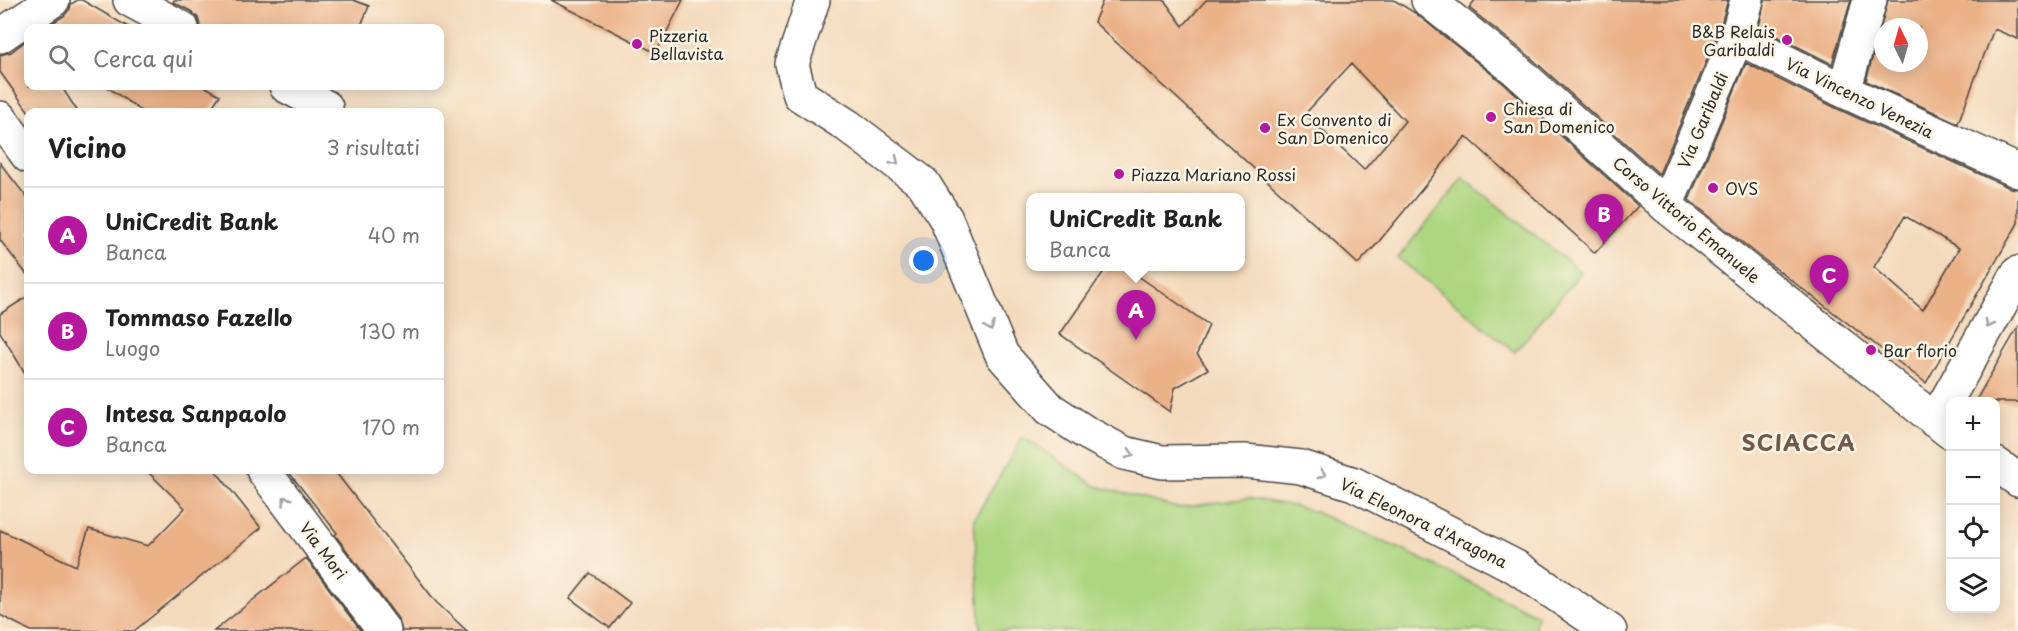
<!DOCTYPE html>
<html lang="it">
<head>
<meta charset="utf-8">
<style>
	:root { --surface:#fff; --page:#f6f6f6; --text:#222; --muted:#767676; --line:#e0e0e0; --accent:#b5179e }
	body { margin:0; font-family:"Playpen Sans",sans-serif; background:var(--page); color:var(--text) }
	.controls { position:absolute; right:18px; bottom:18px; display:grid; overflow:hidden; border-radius:12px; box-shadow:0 3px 15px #0003 }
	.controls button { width:54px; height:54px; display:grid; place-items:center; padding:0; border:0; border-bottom:2px solid var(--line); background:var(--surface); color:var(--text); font:30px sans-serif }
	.compass { position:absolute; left:1874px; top:18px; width:54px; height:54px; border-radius:50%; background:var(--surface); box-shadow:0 3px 15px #0003; rotate:355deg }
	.you { position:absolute; left:924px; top:261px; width:21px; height:21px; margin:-15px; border:4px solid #fff; border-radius:50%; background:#1a73e8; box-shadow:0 0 0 9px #1a73e833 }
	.badge { display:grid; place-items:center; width:39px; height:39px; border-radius:50%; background:var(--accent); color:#fff; font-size:20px; font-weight:700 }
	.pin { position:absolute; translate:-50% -50px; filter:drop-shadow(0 2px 3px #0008) }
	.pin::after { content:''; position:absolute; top:32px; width:21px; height:18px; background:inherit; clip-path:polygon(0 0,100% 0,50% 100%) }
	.popup { position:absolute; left:1026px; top:193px; width:219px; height:78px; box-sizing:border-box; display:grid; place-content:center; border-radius:12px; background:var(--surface); filter:drop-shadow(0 2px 4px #0005); font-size:20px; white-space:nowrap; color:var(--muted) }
	.popup b { font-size:22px; color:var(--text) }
	.popup::after { content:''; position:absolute; left:50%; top:100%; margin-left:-12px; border:12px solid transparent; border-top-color:var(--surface) }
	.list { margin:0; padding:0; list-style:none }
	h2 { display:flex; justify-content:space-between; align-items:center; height:78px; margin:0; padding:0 24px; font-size:26px }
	h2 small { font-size:20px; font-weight:400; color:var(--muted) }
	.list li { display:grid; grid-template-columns:39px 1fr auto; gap:18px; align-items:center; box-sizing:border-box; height:96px; padding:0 24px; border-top:2px solid var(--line) }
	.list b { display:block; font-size:22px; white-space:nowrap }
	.list p { margin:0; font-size:20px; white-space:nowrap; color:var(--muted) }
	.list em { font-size:20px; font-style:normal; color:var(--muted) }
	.icon { flex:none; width:33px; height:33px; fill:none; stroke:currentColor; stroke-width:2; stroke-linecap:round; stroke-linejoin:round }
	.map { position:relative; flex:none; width:2018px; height:631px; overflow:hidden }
	.search { position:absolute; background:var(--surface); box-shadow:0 3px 15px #0003; left:24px; top:24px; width:420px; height:66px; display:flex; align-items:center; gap:15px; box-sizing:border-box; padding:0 21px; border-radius:12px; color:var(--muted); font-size:22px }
	.panel { position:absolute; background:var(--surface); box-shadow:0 3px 15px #0003; left:24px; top:108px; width:420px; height:366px; border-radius:12px }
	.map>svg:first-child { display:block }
	.green { fill:#add681; stroke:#6c8056; stroke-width:1.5 }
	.building { fill:#ebb187; fill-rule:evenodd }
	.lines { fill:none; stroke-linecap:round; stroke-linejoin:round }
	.minor-casing { stroke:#494541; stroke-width:36 }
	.minor { stroke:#fff; stroke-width:33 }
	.oneway { stroke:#a0a0a0 }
	.poi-dot { fill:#b5179e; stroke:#fcf5e5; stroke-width:2 }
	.labels { text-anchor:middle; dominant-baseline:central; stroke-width:5; stroke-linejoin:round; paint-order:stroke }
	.poi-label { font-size:16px; fill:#2b2b2b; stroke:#fcf5e5; text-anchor:start }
	.street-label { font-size:16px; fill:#2b2b2b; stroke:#fcf5e5 }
	.district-label { font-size:22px; font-weight:bold; letter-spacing:1.5px; fill:#6e5a4b; stroke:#fcf5e5 }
</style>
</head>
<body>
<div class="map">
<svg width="2018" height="631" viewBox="0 0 2018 631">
	<rect width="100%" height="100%" fill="#fcf5e5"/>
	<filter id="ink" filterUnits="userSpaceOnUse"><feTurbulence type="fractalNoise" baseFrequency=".0167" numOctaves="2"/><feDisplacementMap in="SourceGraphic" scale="12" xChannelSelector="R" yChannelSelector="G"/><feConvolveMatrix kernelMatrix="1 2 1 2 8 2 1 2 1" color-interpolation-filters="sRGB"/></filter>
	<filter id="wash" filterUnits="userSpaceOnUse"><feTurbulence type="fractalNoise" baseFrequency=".008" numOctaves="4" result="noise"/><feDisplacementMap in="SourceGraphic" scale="24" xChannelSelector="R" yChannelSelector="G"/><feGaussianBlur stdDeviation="1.35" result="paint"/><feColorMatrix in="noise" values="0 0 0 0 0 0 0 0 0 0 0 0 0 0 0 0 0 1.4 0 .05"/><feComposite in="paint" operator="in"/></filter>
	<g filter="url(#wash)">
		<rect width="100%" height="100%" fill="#f4dabd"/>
		<!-- green -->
		<path class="green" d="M1463,178l118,94 -66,80 -117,-94z
			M1023,437l73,49 82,22 70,-10 46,8 18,5 93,40 132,64 -2,14 1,2h-555l-7,-112z"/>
		<g id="blocks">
			<!-- building -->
			<path class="building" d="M78,0h4l48,28h-86l20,-12 6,-7 1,-5z
				M174,0h179l16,6 -9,22h-159l-3,-10 -7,-7 -18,-9z
				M551,0h132l-27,53z
				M1103,0h61l19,26 23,-26h188l21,13 88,70 135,123 -43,47 -129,-117 -90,109 -18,19 -264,-242zM1351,64l54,57 -41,49 -59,-56z
				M1475,0h253l-9,31 -60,143 -131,-119 -59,-47z
				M1765,0h86l-19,64 -73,-37z
				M1888,0h130v39l-24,-10 -36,94 -92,-42zM1883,27h36v36h-36z
				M28,39v47h33l17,26h-49l-29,-40v-17l11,-3z
				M1746,63l90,45 174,80 8,1v34l-92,160 -164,-125 -73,-58zM1905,216l54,32 -36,62 -49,-43z
				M106,86h98l16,9 -11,17h-66z
				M0,163l28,36v77l-28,-36z
				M1107,267h18l84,58 -12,29 11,15 -33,19 -5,24 -110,-78z
				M28,296v82l-28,-46v-18z
				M2018,327v75h-43z
				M146,470h69l46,58 -127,103h-103l-31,-16v-85l76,36 13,-37 59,17 37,-38z
				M287,470h47l102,132 31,29h-65l-3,-11 -64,-85 2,-2z
				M306,558l55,73h-147z
				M590,573l40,30 -20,25 -40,-30z"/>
		</g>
	</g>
	<g filter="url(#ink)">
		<use href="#blocks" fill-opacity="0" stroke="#494541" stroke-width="1.5"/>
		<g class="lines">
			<defs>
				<path id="minor" d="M130,0l52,28
					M813,0l-21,64 8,31 48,31 75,57 23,36 56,136 48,54 35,23 39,21 38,9 83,-1 56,6 53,17 162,83 94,64
					M1428,0l87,69 151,137 284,226
					M0,36l53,-36
					M1737,37l107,54 174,80
					M286,86l40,21
					M1844,91l26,-91
					M0,118l28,38
					M1666,206l71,-169 10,-37
					M1935,421l83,-148
					M1996,464l22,16
					M263,470l121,161"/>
			</defs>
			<!-- minor casing -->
			<use href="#minor" class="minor-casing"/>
			<!-- minor -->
			<use href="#minor" class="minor"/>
		</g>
		<!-- one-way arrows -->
		<defs><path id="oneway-chevron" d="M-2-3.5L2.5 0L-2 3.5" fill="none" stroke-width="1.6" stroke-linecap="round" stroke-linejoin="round" transform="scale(1.5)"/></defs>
		<g class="oneway">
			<use href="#oneway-chevron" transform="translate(895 161) rotate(38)"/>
			<use href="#oneway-chevron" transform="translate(1989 324) rotate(119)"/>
			<use href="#oneway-chevron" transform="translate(990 327) rotate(68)"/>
			<use href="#oneway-chevron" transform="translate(1130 454) rotate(17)"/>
			<use href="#oneway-chevron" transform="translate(1322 474) rotate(17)"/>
			<use href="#oneway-chevron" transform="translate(286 500) rotate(-127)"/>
		</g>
	</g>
	<!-- markers -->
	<g class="poi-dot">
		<circle cx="1787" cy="40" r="6"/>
		<circle cx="637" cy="44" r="6"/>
		<circle cx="1491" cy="117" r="6"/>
		<circle cx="1265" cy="128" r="6"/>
		<circle cx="1119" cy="174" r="6"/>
		<circle cx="1713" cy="188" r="6"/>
		<circle cx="1871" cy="350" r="6"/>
	</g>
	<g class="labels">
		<!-- poi labels -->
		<g class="poi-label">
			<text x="1775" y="31" text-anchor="end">B&amp;B Relais<tspan x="1775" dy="18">Garibaldi</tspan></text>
			<text x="649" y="35">Pizzeria<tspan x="649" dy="18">Bellavista</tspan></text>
			<text x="1503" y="108">Chiesa di<tspan x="1503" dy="18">San Domenico</tspan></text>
			<text x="1277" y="119">Ex Convento di<tspan x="1277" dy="18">San Domenico</tspan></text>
			<text x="1131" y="174">Piazza Mariano Rossi</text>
			<text x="1725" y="188">OVS</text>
			<text x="1883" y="350">Bar florio</text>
		</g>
		<!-- street labels -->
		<g class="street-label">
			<text transform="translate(1860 97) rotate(26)">Via Vincenzo Venezia</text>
			<text transform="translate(1702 120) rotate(-67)">Via Garibaldi</text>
			<text transform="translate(1687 219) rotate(40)">Corso Vittorio Emanuele</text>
			<text transform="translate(1424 522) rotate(26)">Via Eleonora d'Aragona</text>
			<text transform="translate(324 550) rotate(53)">Via Mori</text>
		</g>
		<!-- district labels -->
		<g class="district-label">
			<text x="1799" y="441">SCIACCA</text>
		</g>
	</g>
</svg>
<div class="controls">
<button>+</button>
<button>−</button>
<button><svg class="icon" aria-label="locate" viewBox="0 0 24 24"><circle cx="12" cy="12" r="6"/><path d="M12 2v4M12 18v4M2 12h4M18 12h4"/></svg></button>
<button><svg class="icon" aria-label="layers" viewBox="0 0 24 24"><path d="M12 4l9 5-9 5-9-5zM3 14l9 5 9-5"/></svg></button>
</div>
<svg class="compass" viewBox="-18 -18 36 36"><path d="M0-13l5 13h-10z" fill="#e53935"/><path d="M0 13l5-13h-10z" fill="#767676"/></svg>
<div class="you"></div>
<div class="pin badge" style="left:1136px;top:340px">A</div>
<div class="popup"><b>UniCredit Bank</b>Banca</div>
<div class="pin badge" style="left:1604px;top:244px">B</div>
<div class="pin badge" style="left:1829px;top:305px">C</div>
<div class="search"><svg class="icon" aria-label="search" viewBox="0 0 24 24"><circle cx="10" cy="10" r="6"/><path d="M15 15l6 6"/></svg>Cerca qui</div>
<section class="panel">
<h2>Vicino<small>3 risultati</small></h2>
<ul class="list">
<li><span class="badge">A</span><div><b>UniCredit Bank</b><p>Banca</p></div><em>40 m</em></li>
<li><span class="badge">B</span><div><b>Tommaso Fazello</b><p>Luogo</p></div><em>130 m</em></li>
<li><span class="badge">C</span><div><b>Intesa Sanpaolo</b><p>Banca</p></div><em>170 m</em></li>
</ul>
</section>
</div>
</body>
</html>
